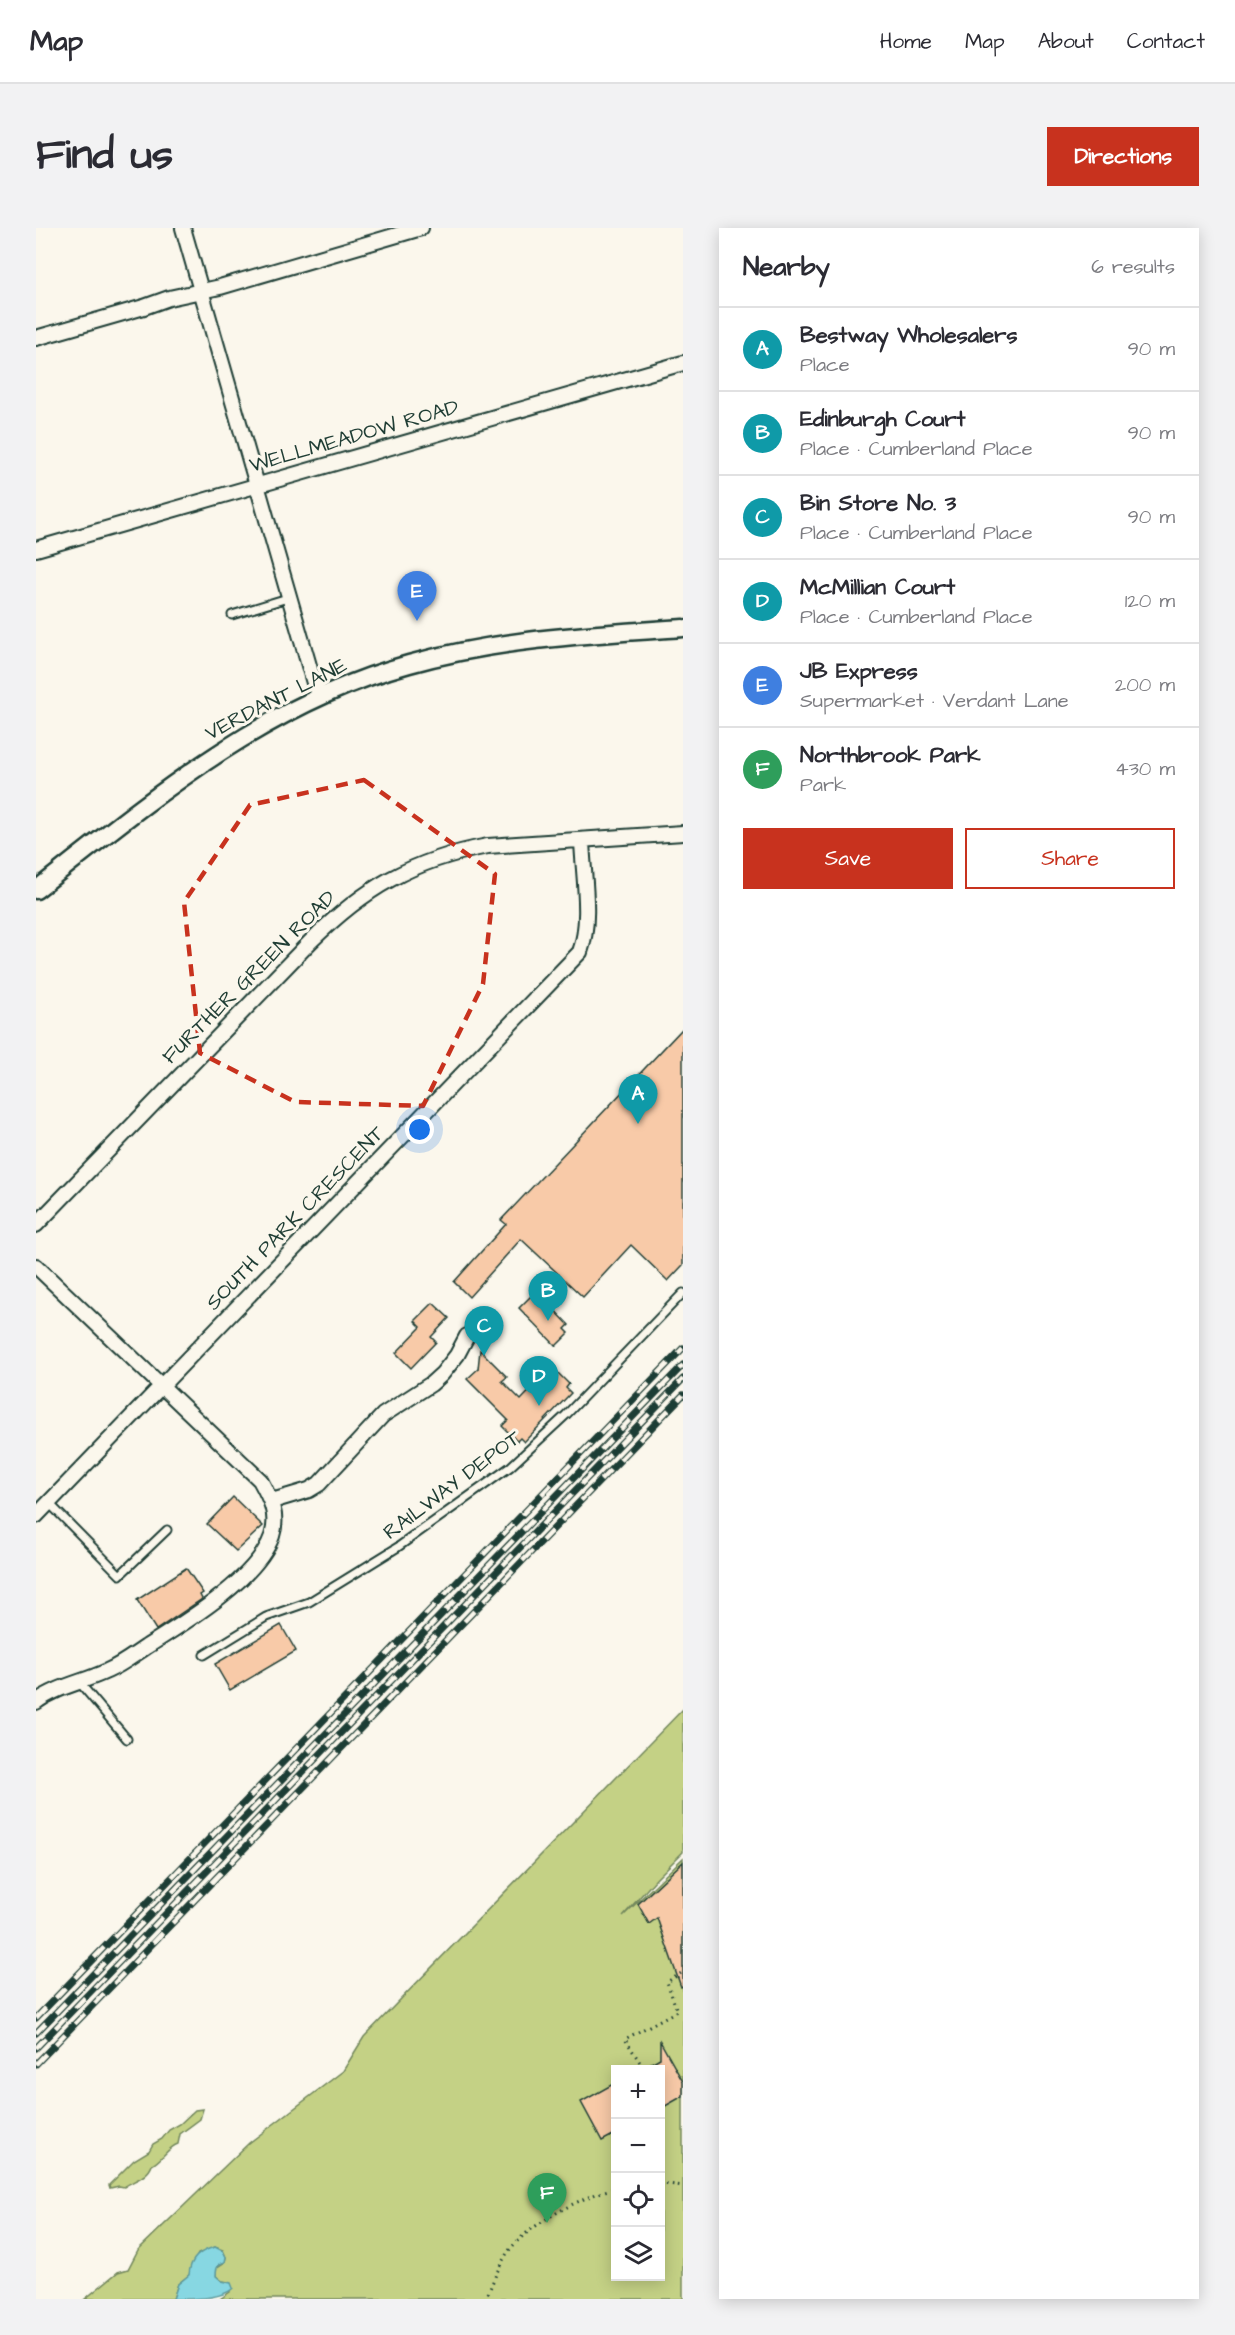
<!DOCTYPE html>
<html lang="en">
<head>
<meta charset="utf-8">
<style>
	:root { --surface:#fff; --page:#f2f2f3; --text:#2b2b33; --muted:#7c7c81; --line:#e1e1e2; --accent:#c8321e }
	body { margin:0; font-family:"Architects Daughter",sans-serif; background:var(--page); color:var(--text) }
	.controls { position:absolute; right:18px; bottom:18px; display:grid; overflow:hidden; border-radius:0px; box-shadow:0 3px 15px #0003 }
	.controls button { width:54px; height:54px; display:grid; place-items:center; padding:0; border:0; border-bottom:2px solid var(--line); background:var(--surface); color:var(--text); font:30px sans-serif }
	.you { position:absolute; left:384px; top:902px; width:21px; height:21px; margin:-15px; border:4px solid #fff; border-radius:50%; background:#1a73e8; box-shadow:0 0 0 9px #1a73e833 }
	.badge { display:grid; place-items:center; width:39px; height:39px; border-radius:50%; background:var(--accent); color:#fff; font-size:20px; font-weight:700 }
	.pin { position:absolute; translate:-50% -50px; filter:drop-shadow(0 2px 3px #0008) }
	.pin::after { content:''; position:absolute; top:32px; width:21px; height:18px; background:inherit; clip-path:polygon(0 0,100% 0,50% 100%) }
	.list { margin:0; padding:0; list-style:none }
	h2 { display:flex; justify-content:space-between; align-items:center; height:78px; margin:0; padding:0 24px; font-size:26px }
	h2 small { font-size:20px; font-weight:400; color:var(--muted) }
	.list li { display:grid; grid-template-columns:39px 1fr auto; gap:18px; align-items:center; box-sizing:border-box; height:84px; padding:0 24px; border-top:2px solid var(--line) }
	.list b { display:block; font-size:22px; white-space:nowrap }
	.list p { margin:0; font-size:20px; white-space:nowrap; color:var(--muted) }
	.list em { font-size:20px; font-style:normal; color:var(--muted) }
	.actions { display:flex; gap:12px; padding:18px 24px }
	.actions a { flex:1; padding:14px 0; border:2px solid var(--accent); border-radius:0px; text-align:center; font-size:21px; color:var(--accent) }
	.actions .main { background:var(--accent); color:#fff }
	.icon { flex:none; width:33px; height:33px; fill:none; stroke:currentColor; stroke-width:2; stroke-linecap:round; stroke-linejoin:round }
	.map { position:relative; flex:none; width:647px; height:2071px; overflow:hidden; border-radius:0px }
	header { display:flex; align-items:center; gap:36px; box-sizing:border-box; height:84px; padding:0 30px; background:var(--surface); border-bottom:2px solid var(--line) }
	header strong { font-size:28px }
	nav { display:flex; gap:33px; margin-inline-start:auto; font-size:21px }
	.intro { display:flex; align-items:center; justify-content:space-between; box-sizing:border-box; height:144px; padding:0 36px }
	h1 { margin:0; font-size:42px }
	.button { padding:15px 27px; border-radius:0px; background:var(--accent); color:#fff; font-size:21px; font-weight:700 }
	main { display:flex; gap:36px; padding:0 36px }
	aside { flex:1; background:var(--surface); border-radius:0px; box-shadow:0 3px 15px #0003 }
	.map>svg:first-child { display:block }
	.green { fill:#c4d185; stroke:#72875c; stroke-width:1.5; fill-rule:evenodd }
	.water { fill:#87d7e2; stroke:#5d999c; stroke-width:1.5 }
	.building { fill:#f8caa8; stroke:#1f3d34; stroke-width:1.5 }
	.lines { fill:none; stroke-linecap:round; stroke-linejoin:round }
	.service-casing { stroke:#1f3d34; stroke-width:11 }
	.minor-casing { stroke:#1f3d34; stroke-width:18 }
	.tertiary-casing { stroke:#1f3d34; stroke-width:21 }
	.path { stroke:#1f3d34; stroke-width:3; stroke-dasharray:1.5 4.5; stroke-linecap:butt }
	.service { stroke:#fbf7ec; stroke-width:7 }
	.minor { stroke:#fbf7ec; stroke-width:14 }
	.tertiary { stroke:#fbf7ec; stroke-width:16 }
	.rail-casing { stroke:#1f3d34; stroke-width:7 }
	.rail { stroke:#fbf7ec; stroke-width:4.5; stroke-dasharray:14; stroke-linecap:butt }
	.marked { fill:none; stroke:#c8321e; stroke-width:4.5; stroke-dasharray:12 8; stroke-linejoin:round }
	.labels { text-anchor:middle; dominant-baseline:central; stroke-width:6; stroke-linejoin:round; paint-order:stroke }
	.street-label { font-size:21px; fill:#1f3d34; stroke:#fbf7ec }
</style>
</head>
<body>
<header>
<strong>Map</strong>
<nav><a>Home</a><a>Map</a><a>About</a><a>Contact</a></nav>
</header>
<div class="intro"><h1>Find us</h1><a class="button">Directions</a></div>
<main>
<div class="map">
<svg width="647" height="2071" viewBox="0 0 647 2071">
	<rect width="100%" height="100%" fill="#fbf7ec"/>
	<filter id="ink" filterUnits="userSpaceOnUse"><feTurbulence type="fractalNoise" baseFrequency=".0167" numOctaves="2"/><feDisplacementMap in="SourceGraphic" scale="12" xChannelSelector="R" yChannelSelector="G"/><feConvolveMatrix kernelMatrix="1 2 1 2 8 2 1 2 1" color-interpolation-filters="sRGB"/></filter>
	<g filter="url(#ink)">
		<!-- green -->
		<path class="green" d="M647,1481v143l-27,27 -33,37 60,-58v441h-463l10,-7 -2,-10 -6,-1 -6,-5v-8l9,-6 1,-5 -3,-7 -8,-3 -17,7 -9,21 -11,9 -5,15h-88l33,-27 10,-3 10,-19 111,-107 94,-72 21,-34zM580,1842h44v206h-44z
			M167,1881l-3,10 -20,15 -2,10c-10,3 -16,16 -26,21 -4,12 -18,15 -28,22l-5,-1 -9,2 -1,-3 25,-25 15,-9 4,-7 9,-5 7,-9 11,-6 15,-14z"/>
		<!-- water -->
		<path class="water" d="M179,2019l8,4 3,6 -1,5c-8,2 -9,6 -9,14l6,5 9,2 2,5c-10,11 -42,11 -60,11l5,-15 11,-9c1,-17 11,-24 26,-28z"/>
		<!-- building -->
		<path class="building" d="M647,800v237l-15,16 -37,-36 -48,52 -62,-58 -52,58 -15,-15 52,-58 -5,-4z
			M504,1067l29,30 -4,4 4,4 -13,13 -37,-38 12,-12 4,4z
			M397,1075l16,15 -18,19 5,5 -25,26 -15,-15 25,-26 -6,-6z
			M444,1122l27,27 -5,4 19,19 22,-23 2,3 10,-10 14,14 -3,4 5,5 -47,49 -4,-4 -3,3 -15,-15 6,-6 -41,-41 11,-10z
			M197,1269l30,29 -27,25 -29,-27z
			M150,1340l17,25 -3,2 2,4 -46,31 -19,-30z
			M245,1397l15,26 -66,39 -15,-26z
			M647,1634v124l-2,1 -24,-69 -8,6 -11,-20z
			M624,1813l23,41v14l-23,13v-39h-21l21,-12z
			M579,1855v51l-13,7 -21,-39z"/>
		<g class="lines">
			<defs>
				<path id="service" d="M196,387l59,-18
					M13,1275l71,72 47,-45
					M168,1427l62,-38 43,-15 89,-55 112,-80 56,-52 117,-122
					M43,1454l48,57"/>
				<path id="minor" d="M147,0l131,455 7,14
					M0,110l108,-31 25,-9 51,-11 201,-59
					M0,321l647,-186
					M0,997l274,-283c54,-54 102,-82 178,-96l195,-13
					M0,1038l224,214c10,18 19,35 12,56 -15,43 -88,87 -126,111 -12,8 -25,18 -39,24 -23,11 -49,15 -71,31
					M236,1273l37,-11 10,-6 64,-69 48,-31 11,-10 15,-19 10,-19
					M0,1288l544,-564c12,-32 3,-78 2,-112"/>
				<path id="tertiary" d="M0,662c114,-90 230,-187 373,-226 89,-25 183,-30 274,-36"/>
			</defs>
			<!-- service casing -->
			<use href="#service" class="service-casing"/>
			<!-- minor casing -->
			<use href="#minor" class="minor-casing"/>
			<!-- tertiary casing -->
			<use href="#tertiary" class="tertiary-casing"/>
			<!-- path -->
			<path class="path" d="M607,1839l-18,-28 52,-28 -10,-29 16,-10
				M624,1955l23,3
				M450,2071c6,-16 13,-33 22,-47 19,-27 76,-57 108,-64"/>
			<!-- service -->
			<use href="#service" class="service"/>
			<!-- minor -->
			<use href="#minor" class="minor"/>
			<!-- tertiary -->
			<use href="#tertiary" class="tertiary"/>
			<defs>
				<path id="rail" d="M0,1790l647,-670
					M0,1805l647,-668
					M0,1820l647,-669
					M0,1836l647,-669"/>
			</defs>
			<!-- rail casing -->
			<use href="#rail" class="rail-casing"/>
			<!-- rail -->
			<use href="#rail" class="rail"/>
		</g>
	</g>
	<!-- marked area -->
	<path class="marked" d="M328,552l131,94 -12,110 -60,122 -128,-4 -95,-49 -16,-151 66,-97z"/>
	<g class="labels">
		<!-- street labels -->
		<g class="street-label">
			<text transform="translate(318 208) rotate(-16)">WELLMEADOW ROAD</text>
			<text transform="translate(240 471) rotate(-27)">VERDANT LANE</text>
			<text transform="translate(213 749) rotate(-45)">FURTHER GREEN ROAD</text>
			<text transform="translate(259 990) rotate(-46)">SOUTH PARK CRESCENT</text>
			<text transform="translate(416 1257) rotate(-37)">RAILWAY DEPOT</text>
		</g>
	</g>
</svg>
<div class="controls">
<button>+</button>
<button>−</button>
<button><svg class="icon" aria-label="locate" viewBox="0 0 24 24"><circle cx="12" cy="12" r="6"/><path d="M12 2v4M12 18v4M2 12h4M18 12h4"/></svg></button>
<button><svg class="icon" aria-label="layers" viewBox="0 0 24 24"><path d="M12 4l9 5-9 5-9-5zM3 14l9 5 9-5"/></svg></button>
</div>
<div class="you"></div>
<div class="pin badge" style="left:602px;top:896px;background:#0f9aa8">A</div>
<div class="pin badge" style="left:512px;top:1093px;background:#0f9aa8">B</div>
<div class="pin badge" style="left:448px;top:1128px;background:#0f9aa8">C</div>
<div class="pin badge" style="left:503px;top:1178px;background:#0f9aa8">D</div>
<div class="pin badge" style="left:381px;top:393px;background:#3f7fe0">E</div>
<div class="pin badge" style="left:511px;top:1995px;background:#2e9e5b">F</div>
</div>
<aside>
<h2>Nearby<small>6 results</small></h2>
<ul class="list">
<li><span class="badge" style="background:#0f9aa8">A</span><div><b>Bestway Wholesalers</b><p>Place</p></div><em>90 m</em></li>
<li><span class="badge" style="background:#0f9aa8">B</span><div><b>Edinburgh Court</b><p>Place · Cumberland Place</p></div><em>90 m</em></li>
<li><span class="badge" style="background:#0f9aa8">C</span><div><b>Bin Store No. 3</b><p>Place · Cumberland Place</p></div><em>90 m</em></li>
<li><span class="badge" style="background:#0f9aa8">D</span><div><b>McMillian Court</b><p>Place · Cumberland Place</p></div><em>120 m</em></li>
<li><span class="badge" style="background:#3f7fe0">E</span><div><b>JB Express</b><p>Supermarket · Verdant Lane</p></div><em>200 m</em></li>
<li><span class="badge" style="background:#2e9e5b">F</span><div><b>Northbrook Park</b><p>Park</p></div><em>430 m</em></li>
</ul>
<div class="actions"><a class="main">Save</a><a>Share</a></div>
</aside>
</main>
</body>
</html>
